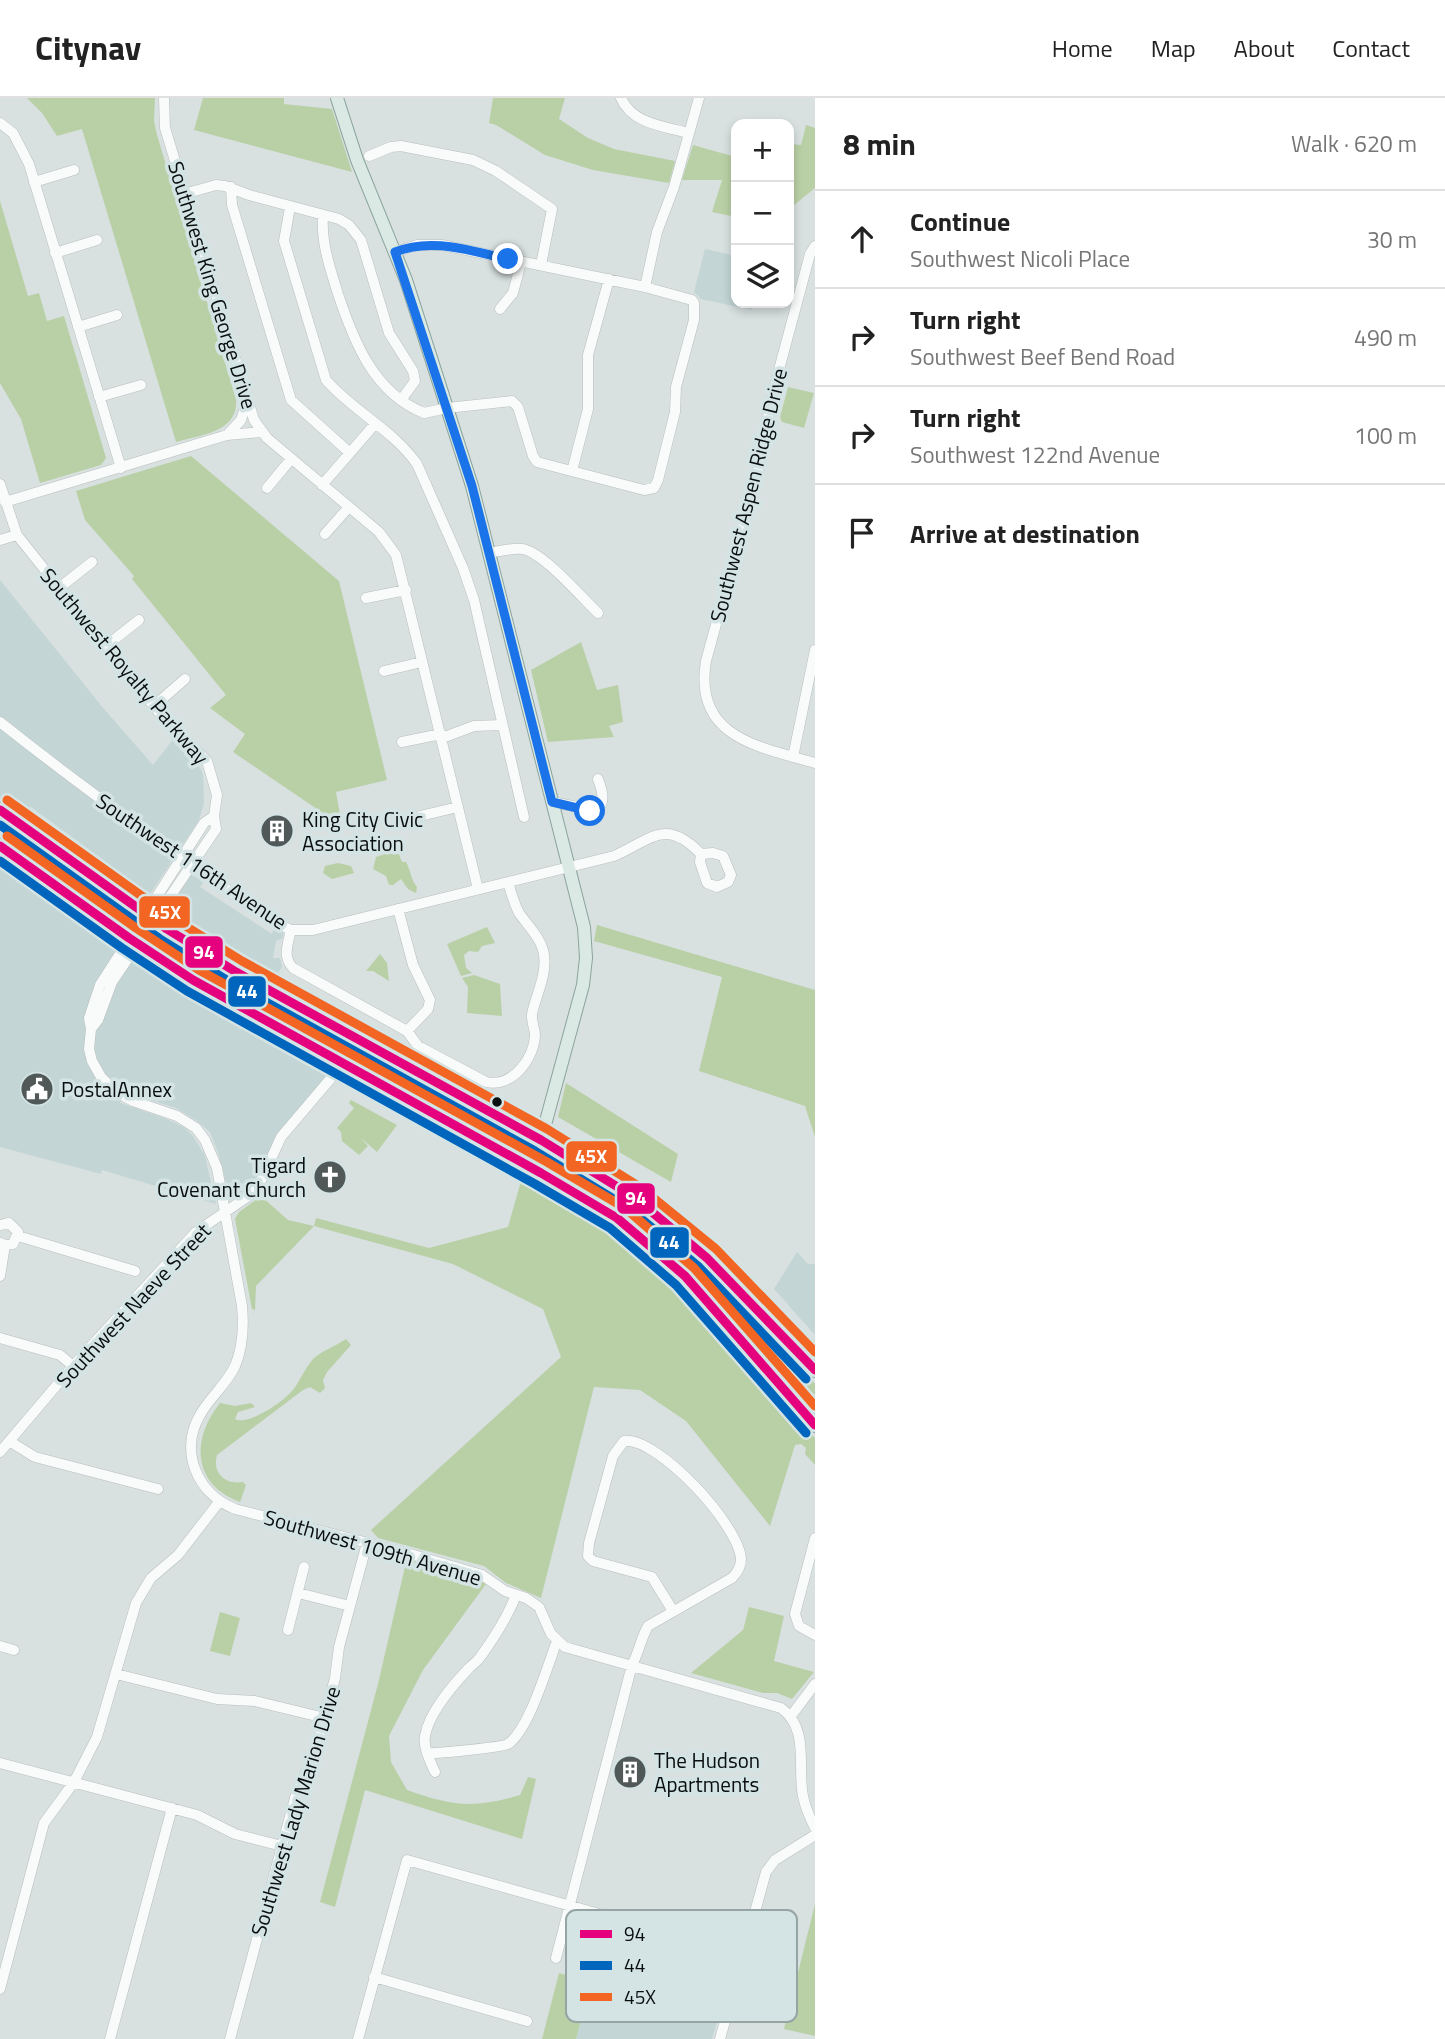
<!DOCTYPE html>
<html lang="en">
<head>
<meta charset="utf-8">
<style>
	:root { --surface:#fff; --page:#f6f6f6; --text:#222; --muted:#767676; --line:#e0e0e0 }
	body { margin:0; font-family:"Titillium Web",sans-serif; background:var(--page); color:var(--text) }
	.controls { position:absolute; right:21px; top:21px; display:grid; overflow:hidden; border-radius:14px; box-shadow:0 4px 10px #0003 }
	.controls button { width:63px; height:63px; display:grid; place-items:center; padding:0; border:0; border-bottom:2px solid var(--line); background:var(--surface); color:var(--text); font:35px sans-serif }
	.stop { position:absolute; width:21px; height:21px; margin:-16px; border:5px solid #1a73e8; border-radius:50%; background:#fff }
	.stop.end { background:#1a73e8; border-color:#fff; box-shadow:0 2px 7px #0008 }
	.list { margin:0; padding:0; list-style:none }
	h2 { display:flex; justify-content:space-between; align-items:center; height:91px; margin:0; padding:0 28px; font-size:30px }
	h2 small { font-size:23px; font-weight:400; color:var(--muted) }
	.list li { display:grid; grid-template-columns:46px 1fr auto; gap:21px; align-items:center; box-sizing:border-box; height:98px; padding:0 28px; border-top:2px solid var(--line) }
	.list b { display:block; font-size:26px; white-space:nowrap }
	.list p { margin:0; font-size:23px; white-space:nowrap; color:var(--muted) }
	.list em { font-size:23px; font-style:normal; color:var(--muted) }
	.icon { flex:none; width:38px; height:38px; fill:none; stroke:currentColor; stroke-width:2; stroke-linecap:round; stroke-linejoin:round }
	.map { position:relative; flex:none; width:815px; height:1941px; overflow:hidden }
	header { display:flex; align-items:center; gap:42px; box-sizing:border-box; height:98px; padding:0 35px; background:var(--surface); border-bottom:2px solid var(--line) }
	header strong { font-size:33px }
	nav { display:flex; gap:38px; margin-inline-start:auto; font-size:24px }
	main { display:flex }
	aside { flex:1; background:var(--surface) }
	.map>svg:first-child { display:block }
	.built { fill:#c3d5d5 }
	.green { fill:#b9d0a6 }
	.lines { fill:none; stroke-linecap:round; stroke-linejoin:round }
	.minor-casing { stroke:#b8bebe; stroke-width:11 }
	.major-casing { stroke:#8aa49c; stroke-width:14 }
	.highway-casing { stroke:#8aa49c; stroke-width:16 }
	.minor { stroke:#f9fafa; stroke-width:10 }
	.major { stroke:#dbe9e4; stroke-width:12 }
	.highway { stroke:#c8ddd6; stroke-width:14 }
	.bus-1-casing { stroke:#d4e4e4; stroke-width:14 }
	.bus-2-casing { stroke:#d4e4e4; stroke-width:14 }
	.bus-3-casing { stroke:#d4e4e4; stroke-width:14 }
	.bus-1 { stroke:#e5007d; stroke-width:9 }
	.bus-2 { stroke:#0065bd; stroke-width:9 }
	.bus-3 { stroke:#f26522; stroke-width:9 }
	.route { stroke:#1a73e8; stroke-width:9 }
	.bus-dot { fill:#090e0e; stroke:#d4e4e4; stroke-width:2.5 }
	.labels { text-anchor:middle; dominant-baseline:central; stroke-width:7; stroke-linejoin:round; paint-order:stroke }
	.street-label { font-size:21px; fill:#090e0e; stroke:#d4e4e4 }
	.poi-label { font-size:21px; fill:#090e0e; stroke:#d4e4e4; text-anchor:start }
	.key { fill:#d4e4e4; stroke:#97a4a4; stroke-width:2 }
	.key-label { font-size:19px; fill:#090e0e }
	.line-badge { stroke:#d4e4e4; stroke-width:2.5 }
	.badge-label { font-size:19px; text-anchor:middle; font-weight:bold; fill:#fff }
</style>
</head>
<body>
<header>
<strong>Citynav</strong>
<nav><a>Home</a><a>Map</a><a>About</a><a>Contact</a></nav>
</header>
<main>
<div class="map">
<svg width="815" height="1941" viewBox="0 0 815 1941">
	<rect width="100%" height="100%" fill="#d8e0e0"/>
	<!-- built -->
	<path class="built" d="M705,151l31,7v47h18l-2,7 -51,-11 -7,-7z
		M0,482l104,129 49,56 22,-28 21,21 7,17 1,28 -5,17 -49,74 -119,-87 -10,10 -21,-15z
		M0,762l109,81 34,17 22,18 28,18 41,18 88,49 6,6 -2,11 -46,52 -24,49 -14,15 -6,1 -9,-8 -9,-35 -8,-20 -14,-12 -20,-12 -50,-16 -6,11 47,16 18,9 8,8 12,20 11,48 -114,-34 -1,4 -101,-27z
		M191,777l13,6 -4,6 72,47 2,-6 9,4v6l-7,3 -3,17h7l2,9 -7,11 -105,-65v-9z
		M797,1154l11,12h7v71l-41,-46z
		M591,1884l127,36 -6,21h-136z"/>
	<!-- green -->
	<path class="green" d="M27,0h128l-1,23 3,14 79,264c3,33 -35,36 -60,43l-94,-313 -25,7 -15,-23z
		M203,0h81v6l48,5 20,63 -158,-42z
		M493,0h72l-6,21 29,19 26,11 61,12 -6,22 -76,-13 -48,-15 -49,-30 -7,-2z
		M806,27l9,3v60l-26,21v-65l12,1z
		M693,47l39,11 4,-5v66l-24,-5 10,-32h-40z
		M0,103l28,95 11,-3 8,28 17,-5 42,142 -5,7 -61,18 -19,-64 -21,-36z
		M788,289l26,6 -10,35 -22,-6 -2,-5z
		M191,358l148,125 48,199 -51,12 6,34 -109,-74 12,-18 -35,-26 16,-13 -94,-116 2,-3 -49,-56 -9,-29z
		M581,544l16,48 21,-5 5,37 -14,4 5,11 -66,5 -17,-72z
		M397,752l5,12h4c5,9 5,18 11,25l-1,6 -8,-4 -7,-10 -8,6h-4l-3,-9 -13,-7 3,-12z
		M338,765l13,3 3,7 -22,6 -9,-6 2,-7z
		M597,827l218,65v147l-10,-31 -106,-35 23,-94 -128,-36z
		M487,829l8,16 -13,3 -4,6 -9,-1 -5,4 2,13 6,5 -11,3 -14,-32z
		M380,856l7,9 2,18 -16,-10h-7z
		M474,877l26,9 2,32 -35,-3 1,-26 -6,-9z
		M566,985l112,71 -7,28 -113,-65z
		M351,1002l46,25 -20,27 -16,-14 7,8 -9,9 -17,-14 -1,-9 -4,-4 17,-20 -5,-5z
		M572,1070c35,21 69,44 101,71 51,43 97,95 142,145v16l-107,-121 -38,-37 -41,-32 -59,-37z
		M523,1076l83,49 26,19 2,-1c63,52 115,117 169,179l-2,2 14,16v27l-10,-11 1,-6 -5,-4 -6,1 -25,81 -84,-105 -46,-31 -46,-3 -53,211 -35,-15 -22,-17 -106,-28 -7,-8 190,-173 -18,-48 -90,-45 -139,-38 -58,60 -1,24 -3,-1 -17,-90 4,-7 22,-16 27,24 26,6 2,-8 113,30 79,-21z
		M740,1168l67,74 3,-2 5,3v10l-46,-49 -6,-5 -5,1 -24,-25z
		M346,1241l5,6 -24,27 -4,8 2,8 -5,5 -10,-6 -7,3 -86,65c-5,18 8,30 26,27l3,3 -6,17c-48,-18 -49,-63 -20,-99l15,3 16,-3 4,4 -17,5 -3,7c13,7 48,-17 57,-28 8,-9 12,-22 21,-32 8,-8 23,-13 33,-20z
		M407,1460l72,20 7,6 -63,86 -34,66 2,26 16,28c45,16 67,19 113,5l8,-18 8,2 -14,60 -157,-49 -30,117 -15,-5 58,-218z
		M749,1509l35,9 -10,45 40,11 -22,27 -15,-6h-14l-72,-20 52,-43z
		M220,1514l20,6 -10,38 -20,-5z
		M815,1806v132l-31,-7z
		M559,1875l32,9 -15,57h-34z"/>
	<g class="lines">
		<defs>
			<path id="minor" d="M164,0l1,30 89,292 13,18 112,94 17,23 82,334
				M621,0c11,26 43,28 67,35
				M0,25l13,10 16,31 92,304
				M369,58l22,-9 10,-1 72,14 23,11 56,38 -11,56
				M34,84l40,-12
				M231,89l1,18 59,195 59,53
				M184,96l32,-9 9,1 24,9 90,24 10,6 12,15 28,93 24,38 2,10 -14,19
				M290,109l-6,34 42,139c27,31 67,50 91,84l46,104 11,32 50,217
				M323,117c-2,28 7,53 15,79 16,48 36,99 86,119l23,-5 65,-7 6,6 15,49 4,6 107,28 10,-2 4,-8 17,-68 1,-25 18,-67v-17l-2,-3 -47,-13 -203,-42h-25l-22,7
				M815,148l-5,8 -41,153 -3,35 -60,219c-13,77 54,86 109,102
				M55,155l42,-13
				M645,189l12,-55 17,-45 25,-89
				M500,211l13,-16 8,-31
				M78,229l39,-12
				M99,299l42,-12
				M229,335l12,-13 6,-18
				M572,373l16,-62v-54l21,-76
				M0,386l17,51 143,179 47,47 10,34 -3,21 2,13 -104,153 -14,38 -7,9
				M322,387l53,-61
				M267,390l24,-29
				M5,404l222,-67 34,-3
				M325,436l24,-27
				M0,442l17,-5
				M489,455c11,-2 22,-5 33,-4 20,2 60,49 76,64
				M59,490l33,-26
				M366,500l40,-8
				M106,548l33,-26
				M384,573l38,-9
				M154,608l31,-27
				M0,624c89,71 182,137 276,201l15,7h22l301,-74c37,-16 51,-39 87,-2l-1,8 7,21 10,4 11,-5 3,-7 -8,-19 -10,-3 -12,1
				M442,640l32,-12 28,-1
				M402,644l39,-8
				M793,659l22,-107
				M552,704l45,9c9,-10 5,-21 1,-32
				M214,718l-10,7 -104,162 -11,33 2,11 -2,20 3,12 9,16 15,15 17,9 44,15 19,12 9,12 12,28 25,138c2,21 1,41 -7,60 -9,19 -25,31 -35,49 -21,36 -3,79 35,94l172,44 75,22 23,16 21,7 13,9 12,27 14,13 216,61c29,21 16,58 22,88 2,11 7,22 12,32
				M420,718l38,-9
				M398,811l15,56 17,35 -2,9 -21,22
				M291,832c-3,14 -9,27 2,38l114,63 11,15 68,36c26,6 48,-23 49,-47 0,-7 -4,-13 -3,-21 4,-19 15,-39 12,-59 -2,-16 -16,-29 -25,-42 -5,-10 -8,-20 -11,-31
				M0,1127l9,-2 9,9 -5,12 -8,1 -5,-2
				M18,1138l117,35
				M0,1178l5,-31
				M0,1240l60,17 13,11
				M9,1343l26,16 123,32
				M0,1354l73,-86 123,-134 54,-37 12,-16 19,-42 62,-73
				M815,1440l-20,76 4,12 16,9
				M298,1495l52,13
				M288,1532l16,-63
				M0,1548l14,4
				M116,1576l101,25 38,2 70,17
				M791,1618l24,-32
				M427,1655c8,1 77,-6 81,-9 21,-14 39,-77 49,-103
				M0,1665l197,52 38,19 47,12
				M435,1674c-5,-11 -12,-24 -10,-36 4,-24 28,-51 44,-68 4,-4 9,-7 12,-12 13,-18 27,-40 35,-61
				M556,1860l76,-293c7,-13 9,-27 16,-39l84,-48c5,-5 9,-12 9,-19 -2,-34 -83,-122 -117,-118l-11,15 -24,87 -1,13 5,5 59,16 21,34
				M374,1879l153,44
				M0,1891l44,-166 30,-41 23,-45 39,-134 15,-25 27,-23 41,-53
				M110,1941l62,-231
				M230,1941l65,-241 22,-52 18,-68 4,-31 28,-104
				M358,1941l49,-179 335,94
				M720,1941l46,-167 9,-12 40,-25"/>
			<path id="major" d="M337,0l20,62 49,120 66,206 112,441 2,31 -3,27 -50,184"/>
			<path id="highway" d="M0,712l167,119 69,43 305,168 93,57 73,61 108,112
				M0,748l129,92 64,42 348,193 76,45 41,33 27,25 130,149"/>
		</defs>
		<!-- minor casing -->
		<use href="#minor" class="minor-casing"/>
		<!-- major casing -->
		<use href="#major" class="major-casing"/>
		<!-- highway casing -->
		<use href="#highway" class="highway-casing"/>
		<!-- minor -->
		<use href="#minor" class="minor"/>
		<!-- major -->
		<use href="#major" class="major"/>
		<!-- highway -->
		<use href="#highway" class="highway"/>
		<defs>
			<path id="bus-1" d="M0,712l167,119 69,43 305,168 93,57 73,61 108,112
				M0,748l129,92 64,42 348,193 76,45 68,58 130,149"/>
			<path id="bus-2" d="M0,727l160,114 70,43 305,169 92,56 72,60 107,112
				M0,763l122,87 65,43 348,193 75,44 66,57 130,148"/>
			<path id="bus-3" d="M7,702l167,119 68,42 305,168 93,58 76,62 99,103
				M7,738l129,92 63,42 348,192 78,46 69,60 121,138"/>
		</defs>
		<!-- bus-1 casing -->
		<use href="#bus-1" class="bus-1-casing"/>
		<!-- bus-2 casing -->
		<use href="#bus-2" class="bus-2-casing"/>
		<!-- bus-3 casing -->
		<use href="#bus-3" class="bus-3-casing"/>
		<!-- bus-1 -->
		<use href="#bus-1" class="bus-1"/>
		<!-- bus-2 -->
		<use href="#bus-2" class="bus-2"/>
		<!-- bus-3 -->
		<use href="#bus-3" class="bus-3"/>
	</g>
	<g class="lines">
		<!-- route -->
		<path class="route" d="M508,161c-38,-8 -76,-22 -113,-7l77,234 80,316 38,9"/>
	</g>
	<!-- icons -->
	<defs>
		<symbol id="building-disc" viewBox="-11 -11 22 22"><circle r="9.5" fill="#515858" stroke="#d4e4e4"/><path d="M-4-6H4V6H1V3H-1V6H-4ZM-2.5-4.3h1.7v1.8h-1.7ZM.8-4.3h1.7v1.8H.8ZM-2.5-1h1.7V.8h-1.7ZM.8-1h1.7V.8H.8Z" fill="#fff"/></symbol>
		<symbol id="civic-disc" viewBox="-11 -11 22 22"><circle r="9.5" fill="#515858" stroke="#d4e4e4"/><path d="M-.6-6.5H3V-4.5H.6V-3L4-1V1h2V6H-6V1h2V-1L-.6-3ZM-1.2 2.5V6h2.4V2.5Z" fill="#fff"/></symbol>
		<symbol id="church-disc" viewBox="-11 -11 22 22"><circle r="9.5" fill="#515858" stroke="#d4e4e4"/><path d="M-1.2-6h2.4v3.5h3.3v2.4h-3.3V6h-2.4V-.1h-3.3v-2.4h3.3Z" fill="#fff"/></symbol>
	</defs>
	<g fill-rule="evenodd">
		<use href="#building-disc" x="258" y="714" width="38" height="38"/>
		<use href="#civic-disc" x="18" y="972" width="38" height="38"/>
		<use href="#church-disc" x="311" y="1060" width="38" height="38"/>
		<use href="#building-disc" x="611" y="1655" width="38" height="38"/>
	</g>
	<!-- markers -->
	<circle class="bus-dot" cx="497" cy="1004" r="6"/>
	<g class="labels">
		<!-- street labels -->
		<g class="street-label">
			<text transform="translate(213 187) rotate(73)">Southwest King George Drive</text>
			<text transform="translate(748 397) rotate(-76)">Southwest Aspen Ridge Drive</text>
			<text transform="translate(125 568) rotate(50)">Southwest Royalty Parkway</text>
			<text transform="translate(192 763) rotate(34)">Southwest 116th Avenue</text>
			<text transform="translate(133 1207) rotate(-47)">Southwest Naeve Street</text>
			<text transform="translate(373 1449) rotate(16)">Southwest 109th Avenue</text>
			<text transform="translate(295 1713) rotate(-73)">Southwest Lady Marion Drive</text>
		</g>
		<!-- poi labels -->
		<g class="poi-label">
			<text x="302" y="721">King City Civic<tspan x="302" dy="24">Association</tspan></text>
			<text x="61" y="991">PostalAnnex</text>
			<text x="306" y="1067" text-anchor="end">Tigard<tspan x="306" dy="24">Covenant Church</tspan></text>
			<text x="654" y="1662">The Hudson<tspan x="654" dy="24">Apartments</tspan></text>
		</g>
	</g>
	<!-- legend -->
	<rect x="566" y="1812" width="231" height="112" rx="10" class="key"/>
	<rect x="580" y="1832" width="32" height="8" fill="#e5007d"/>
	<rect x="580" y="1863" width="32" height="9" fill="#0065bd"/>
	<rect x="580" y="1895" width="32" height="8" fill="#f26522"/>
	<g class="key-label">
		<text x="624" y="1843">94</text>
		<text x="624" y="1874">44</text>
		<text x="624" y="1906">45X</text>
	</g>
	<g class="line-badge">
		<rect x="138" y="797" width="53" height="34" rx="7" fill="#f26522"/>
		<rect x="184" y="837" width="40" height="34" rx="7" fill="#e5007d"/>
		<rect x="227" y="877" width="40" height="33" rx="7" fill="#0065bd"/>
		<rect x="565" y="1042" width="53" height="33" rx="7" fill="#f26522"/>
		<rect x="616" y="1084" width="40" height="33" rx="7" fill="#e5007d"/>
		<rect x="649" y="1128" width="41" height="33" rx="7" fill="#0065bd"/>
	</g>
	<g class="badge-label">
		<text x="165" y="821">45X</text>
		<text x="204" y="861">94</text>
		<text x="247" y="900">44</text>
		<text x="591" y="1065">45X</text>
		<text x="636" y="1107">94</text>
		<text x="669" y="1151">44</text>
	</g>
</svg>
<div class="controls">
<button>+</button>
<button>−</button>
<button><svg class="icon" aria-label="layers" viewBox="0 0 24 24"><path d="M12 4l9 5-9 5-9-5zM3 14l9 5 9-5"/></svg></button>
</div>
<div class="stop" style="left:590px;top:713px"></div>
<div class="stop end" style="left:508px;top:161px"></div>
</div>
<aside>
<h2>8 min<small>Walk · 620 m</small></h2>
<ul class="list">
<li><svg class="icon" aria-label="ahead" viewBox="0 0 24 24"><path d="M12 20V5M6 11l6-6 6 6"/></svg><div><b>Continue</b><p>Southwest Nicoli Place</p></div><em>30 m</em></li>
<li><svg class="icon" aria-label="right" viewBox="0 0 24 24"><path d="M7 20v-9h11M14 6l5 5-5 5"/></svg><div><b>Turn right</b><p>Southwest Beef Bend Road</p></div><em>490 m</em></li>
<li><svg class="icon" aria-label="right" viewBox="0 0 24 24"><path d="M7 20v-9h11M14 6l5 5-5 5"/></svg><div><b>Turn right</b><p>Southwest 122nd Avenue</p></div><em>100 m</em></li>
<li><svg class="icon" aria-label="arrive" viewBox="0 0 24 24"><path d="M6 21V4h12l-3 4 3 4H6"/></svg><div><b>Arrive at destination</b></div></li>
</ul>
</aside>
</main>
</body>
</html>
